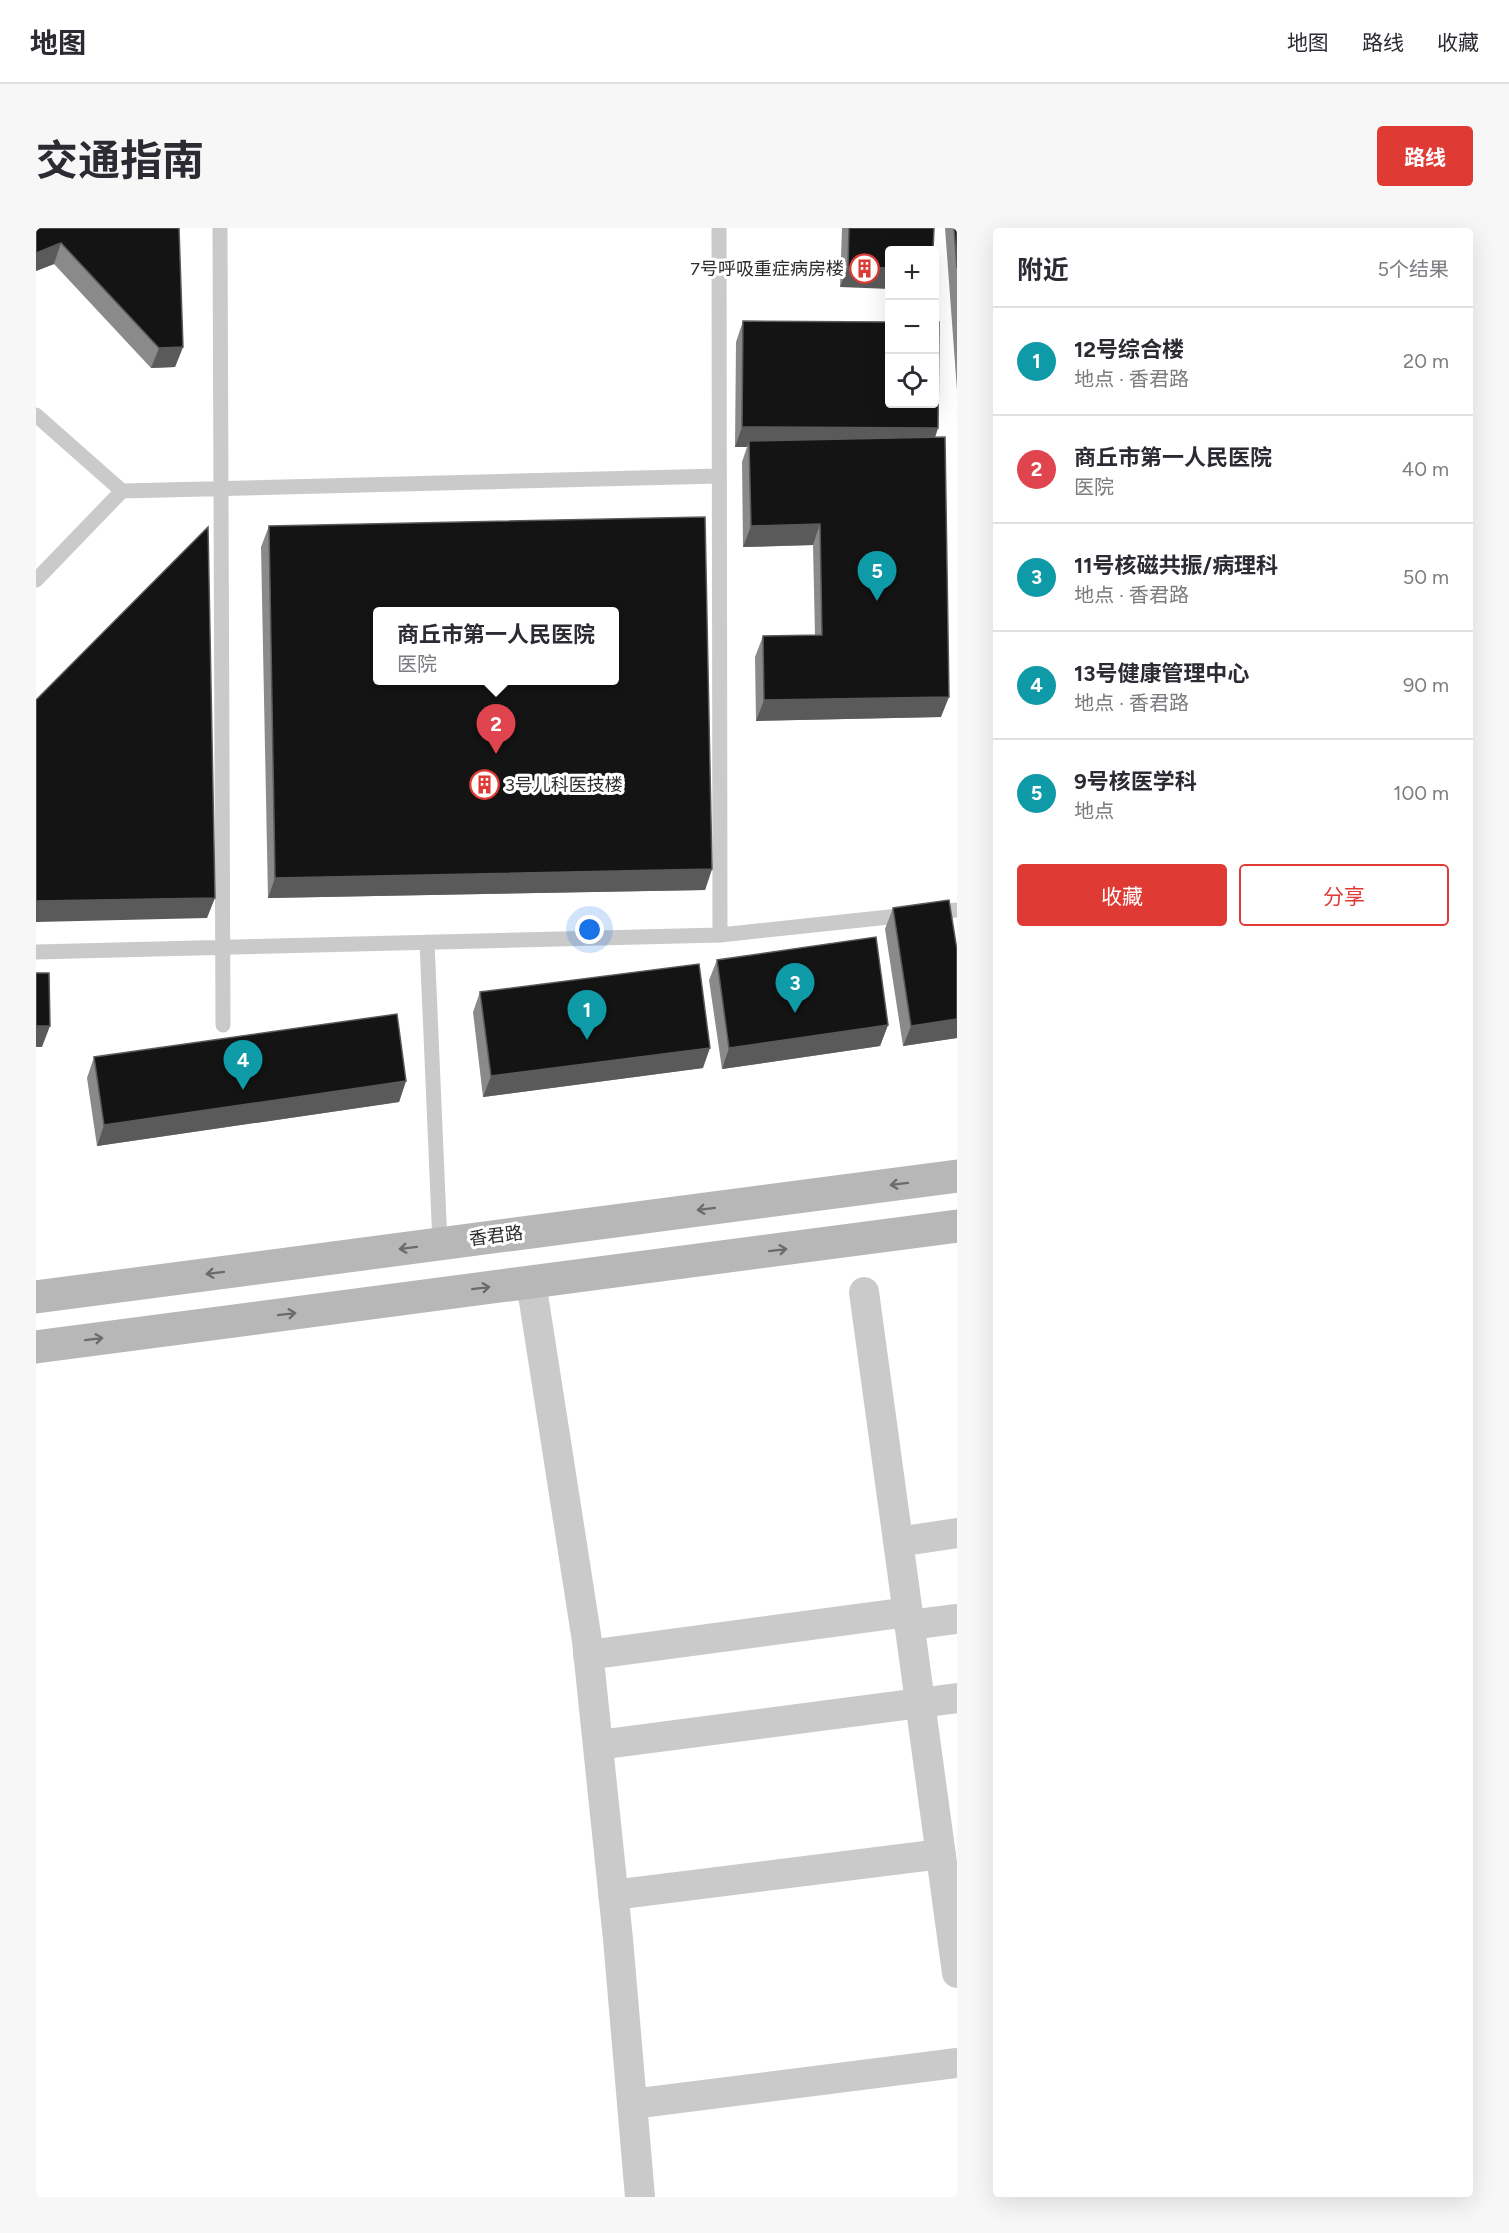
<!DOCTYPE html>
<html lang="zh">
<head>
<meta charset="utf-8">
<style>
	:root { --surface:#fff; --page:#f7f7f7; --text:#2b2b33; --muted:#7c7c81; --line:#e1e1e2; --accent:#df3a34 }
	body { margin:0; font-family:Figtree,"Noto Sans SC",sans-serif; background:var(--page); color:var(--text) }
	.controls { position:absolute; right:18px; top:18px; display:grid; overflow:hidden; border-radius:6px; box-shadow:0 6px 24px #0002 }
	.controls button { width:54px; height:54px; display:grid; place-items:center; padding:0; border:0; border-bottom:2px solid var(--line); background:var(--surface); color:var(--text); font:30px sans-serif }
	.you { position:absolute; left:554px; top:702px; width:21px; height:21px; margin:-15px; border:4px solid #fff; border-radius:50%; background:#1a73e8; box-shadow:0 0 0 9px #1a73e833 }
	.badge { display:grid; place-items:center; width:39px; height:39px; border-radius:50%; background:var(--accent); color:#fff; font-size:20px; font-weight:700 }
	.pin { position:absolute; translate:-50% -50px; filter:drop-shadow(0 2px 3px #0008) }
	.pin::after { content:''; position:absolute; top:32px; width:21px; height:18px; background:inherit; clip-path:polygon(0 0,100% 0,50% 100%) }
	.popup { position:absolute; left:337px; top:379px; width:246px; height:78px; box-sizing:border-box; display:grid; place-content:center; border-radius:6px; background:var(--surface); filter:drop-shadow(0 2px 4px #0005); font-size:20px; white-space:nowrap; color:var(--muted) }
	.popup b { font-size:22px; color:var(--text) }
	.popup::after { content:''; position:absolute; left:50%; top:100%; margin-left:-12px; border:12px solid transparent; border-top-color:var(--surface) }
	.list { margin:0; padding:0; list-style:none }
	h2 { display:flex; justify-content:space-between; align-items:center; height:78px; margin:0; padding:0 24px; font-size:26px }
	h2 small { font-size:20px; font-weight:400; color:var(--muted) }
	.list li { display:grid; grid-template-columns:39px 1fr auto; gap:18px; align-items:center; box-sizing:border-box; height:108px; padding:0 24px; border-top:2px solid var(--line) }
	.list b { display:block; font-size:22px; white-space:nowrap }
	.list p { margin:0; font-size:20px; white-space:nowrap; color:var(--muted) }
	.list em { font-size:20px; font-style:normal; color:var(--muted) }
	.actions { display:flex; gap:12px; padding:18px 24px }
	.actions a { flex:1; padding:14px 0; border:2px solid var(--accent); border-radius:6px; text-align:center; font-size:21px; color:var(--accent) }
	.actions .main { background:var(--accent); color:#fff }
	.icon { flex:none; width:33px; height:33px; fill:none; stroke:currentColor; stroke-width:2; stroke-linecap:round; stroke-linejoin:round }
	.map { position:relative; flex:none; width:921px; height:1969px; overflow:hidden; border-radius:6px }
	header { display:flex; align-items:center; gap:36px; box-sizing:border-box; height:84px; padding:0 30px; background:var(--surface); border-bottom:2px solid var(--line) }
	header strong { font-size:28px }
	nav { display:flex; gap:33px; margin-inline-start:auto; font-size:21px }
	.intro { display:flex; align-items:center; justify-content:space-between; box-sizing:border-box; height:144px; padding:0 36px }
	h1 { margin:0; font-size:42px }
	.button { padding:15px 27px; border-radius:6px; background:var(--accent); color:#fff; font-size:21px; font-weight:700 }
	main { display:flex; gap:36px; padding:0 36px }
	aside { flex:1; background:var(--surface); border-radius:6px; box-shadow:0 6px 24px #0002 }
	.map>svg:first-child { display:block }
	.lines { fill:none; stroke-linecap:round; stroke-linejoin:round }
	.service { stroke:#cacaca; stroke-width:15 }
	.minor { stroke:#cacaca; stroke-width:30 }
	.secondary { stroke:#b7b7b7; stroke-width:33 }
	.wall { fill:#8a8a8a }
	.shaded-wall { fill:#5a5a5a }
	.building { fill:#141414; stroke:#5a5a5a; stroke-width:1.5; fill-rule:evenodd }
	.oneway { stroke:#6b6b6b }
	.labels { text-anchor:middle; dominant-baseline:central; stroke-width:6; stroke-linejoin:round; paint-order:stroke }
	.poi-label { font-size:18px; fill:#2d2d2d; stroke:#fff; text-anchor:end }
	.street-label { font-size:18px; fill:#2d2d2d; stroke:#fff }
</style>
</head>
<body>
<header>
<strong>地图</strong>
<nav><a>地图</a><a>路线</a><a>收藏</a></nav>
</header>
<div class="intro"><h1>交通指南</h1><a class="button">路线</a></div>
<main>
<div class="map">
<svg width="921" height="1969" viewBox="0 0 921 1969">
	<rect width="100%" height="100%" fill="#fff"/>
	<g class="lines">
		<!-- service -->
		<path class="service" d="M184,0l3,797
			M683,0l1,707
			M0,187l86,76 597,-15
			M0,352l86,-89
			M896,685l25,-3
			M391,714l13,302
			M0,724l684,-17 188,-20"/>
		<!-- minor -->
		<path class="minor" d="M495,1054l56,359 31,298 22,258
			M828,1064l93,681
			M862,1314l59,-9
			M873,1397l48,-6
			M552,1427l320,-43
			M562,1517l359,-47
			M577,1667l328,-41
			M596,1876l325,-41"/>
		<!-- secondary -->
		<path class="secondary" d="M0,1069l921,-121
			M0,1119l921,-121"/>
	</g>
	<!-- wall -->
	<path class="wall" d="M0,0h143l4,119 -8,20 -24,1 -97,-104 -18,7z
		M806,0h92l-94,59z
		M909,0h12v162z
		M707,93l195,107 -3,10 6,279 -185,4 -1,-64 8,-21 52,-1 -2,-90 -70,2 -1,-85 5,-15h-12l1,-105z
		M233,298l443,343 -7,21 -437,8 -7,-351z
		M857,680l64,42v88l-54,8 -18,-117z
		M681,732l171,65 -8,21 -158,23 -13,-89z
		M444,764l223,76 -220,29 -10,-85z
		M58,829l312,24 -7,21 -302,44 -10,-68z"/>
	<!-- shaded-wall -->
	<path class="shaded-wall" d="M25,15l-7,21 -18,7v-18z
		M812,39l42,1v21l-50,-2z
		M147,119l-8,20 -24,1 8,-20z
		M706,199l196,1 -7,20 -182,-7 -2,6h-12z
		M784,296l-7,21 -70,2 8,-21z
		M913,469l-8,20 -185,4 8,-21z
		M676,641l-7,21 -437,8 7,-20z
		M179,670l-8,20 -171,4v-21z
		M921,791v19l-54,8 8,-20z
		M852,797l-8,21 -158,23 7,-21z
		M0,798h14l-8,21h-6z
		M674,820l-7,20 -220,29 8,-21z
		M370,853l-7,21 -302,44 7,-21z"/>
	<!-- building -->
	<path class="building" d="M0,0h143l4,119 -24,1 -98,-105 -25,10z
		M813,0h85l-1,22h-43v18l-42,-1z
		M918,0h3v40z
		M707,93l147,1v82h44v-82h5l-1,106 -196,-1z
		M909,209l4,260 -185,3 -1,-64 59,-1 -2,-111 -69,2 -2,-85z
		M669,289l7,352 -437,9 -6,-352zM342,384h237v69h-237z
		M172,299l7,371 -179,3v-201z
		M913,672l8,50v69l-46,7 -18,-118z
		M840,709l12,88 -159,23 -12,-88z
		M663,736l11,84 -219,28 -11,-84z
		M0,745h13l1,53h-14z
		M361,786l9,67 -302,44 -10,-68z"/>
	<!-- one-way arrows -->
	<defs><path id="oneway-shaft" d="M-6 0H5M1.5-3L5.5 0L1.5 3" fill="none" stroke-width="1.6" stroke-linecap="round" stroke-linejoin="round" transform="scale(1.5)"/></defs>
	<g class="oneway">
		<use href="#oneway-shaft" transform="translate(863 956) rotate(173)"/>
		<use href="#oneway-shaft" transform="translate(670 981) rotate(173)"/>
		<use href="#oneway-shaft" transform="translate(372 1020) rotate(173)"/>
		<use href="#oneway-shaft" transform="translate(742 1022) rotate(-7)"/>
		<use href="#oneway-shaft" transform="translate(179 1045) rotate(173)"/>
		<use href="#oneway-shaft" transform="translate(445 1060) rotate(-7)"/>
		<use href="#oneway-shaft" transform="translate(251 1086) rotate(-7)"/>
		<use href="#oneway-shaft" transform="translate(58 1111) rotate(-7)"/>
	</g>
	<!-- icons -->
	<defs>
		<symbol id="building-ring" viewBox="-11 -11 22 22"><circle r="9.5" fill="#fff" stroke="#df3a34" stroke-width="1.5"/><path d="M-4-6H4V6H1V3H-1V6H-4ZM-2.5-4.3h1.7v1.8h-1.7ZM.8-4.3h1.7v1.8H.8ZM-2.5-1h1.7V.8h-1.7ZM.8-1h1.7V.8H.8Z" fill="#df3a34"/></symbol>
	</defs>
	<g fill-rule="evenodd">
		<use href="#building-ring" x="812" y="24" width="33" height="33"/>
		<use href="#building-ring" x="432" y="540" width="33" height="33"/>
	</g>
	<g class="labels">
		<!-- poi labels -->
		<g class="poi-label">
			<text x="808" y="41">7号呼吸重症病房楼</text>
			<text x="469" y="557" text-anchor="start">3号儿科医技楼</text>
		</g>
		<!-- street labels -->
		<g class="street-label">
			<text transform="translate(460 1008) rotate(-7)">香君路</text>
		</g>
	</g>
</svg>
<div class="controls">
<button>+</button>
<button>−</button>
<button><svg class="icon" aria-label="locate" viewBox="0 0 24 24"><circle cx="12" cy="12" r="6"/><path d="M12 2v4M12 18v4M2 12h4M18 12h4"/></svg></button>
</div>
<div class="you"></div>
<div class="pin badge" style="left:551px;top:812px;background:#0f9aa8">1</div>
<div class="pin badge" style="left:460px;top:526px;background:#e0444e">2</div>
<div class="popup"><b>商丘市第一人民医院</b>医院</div>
<div class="pin badge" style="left:759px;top:785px;background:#0f9aa8">3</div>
<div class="pin badge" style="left:207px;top:862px;background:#0f9aa8">4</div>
<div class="pin badge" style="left:841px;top:373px;background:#0f9aa8">5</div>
</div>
<aside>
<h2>附近<small>5个结果</small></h2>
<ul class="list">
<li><span class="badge" style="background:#0f9aa8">1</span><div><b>12号综合楼</b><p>地点 · 香君路</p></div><em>20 m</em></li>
<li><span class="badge" style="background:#e0444e">2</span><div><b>商丘市第一人民医院</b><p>医院</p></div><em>40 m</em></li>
<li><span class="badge" style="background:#0f9aa8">3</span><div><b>11号核磁共振/病理科</b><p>地点 · 香君路</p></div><em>50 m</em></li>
<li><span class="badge" style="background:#0f9aa8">4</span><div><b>13号健康管理中心</b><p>地点 · 香君路</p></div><em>90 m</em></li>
<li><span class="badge" style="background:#0f9aa8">5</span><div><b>9号核医学科</b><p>地点</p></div><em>100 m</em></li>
</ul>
<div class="actions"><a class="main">收藏</a><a>分享</a></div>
</aside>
</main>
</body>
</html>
